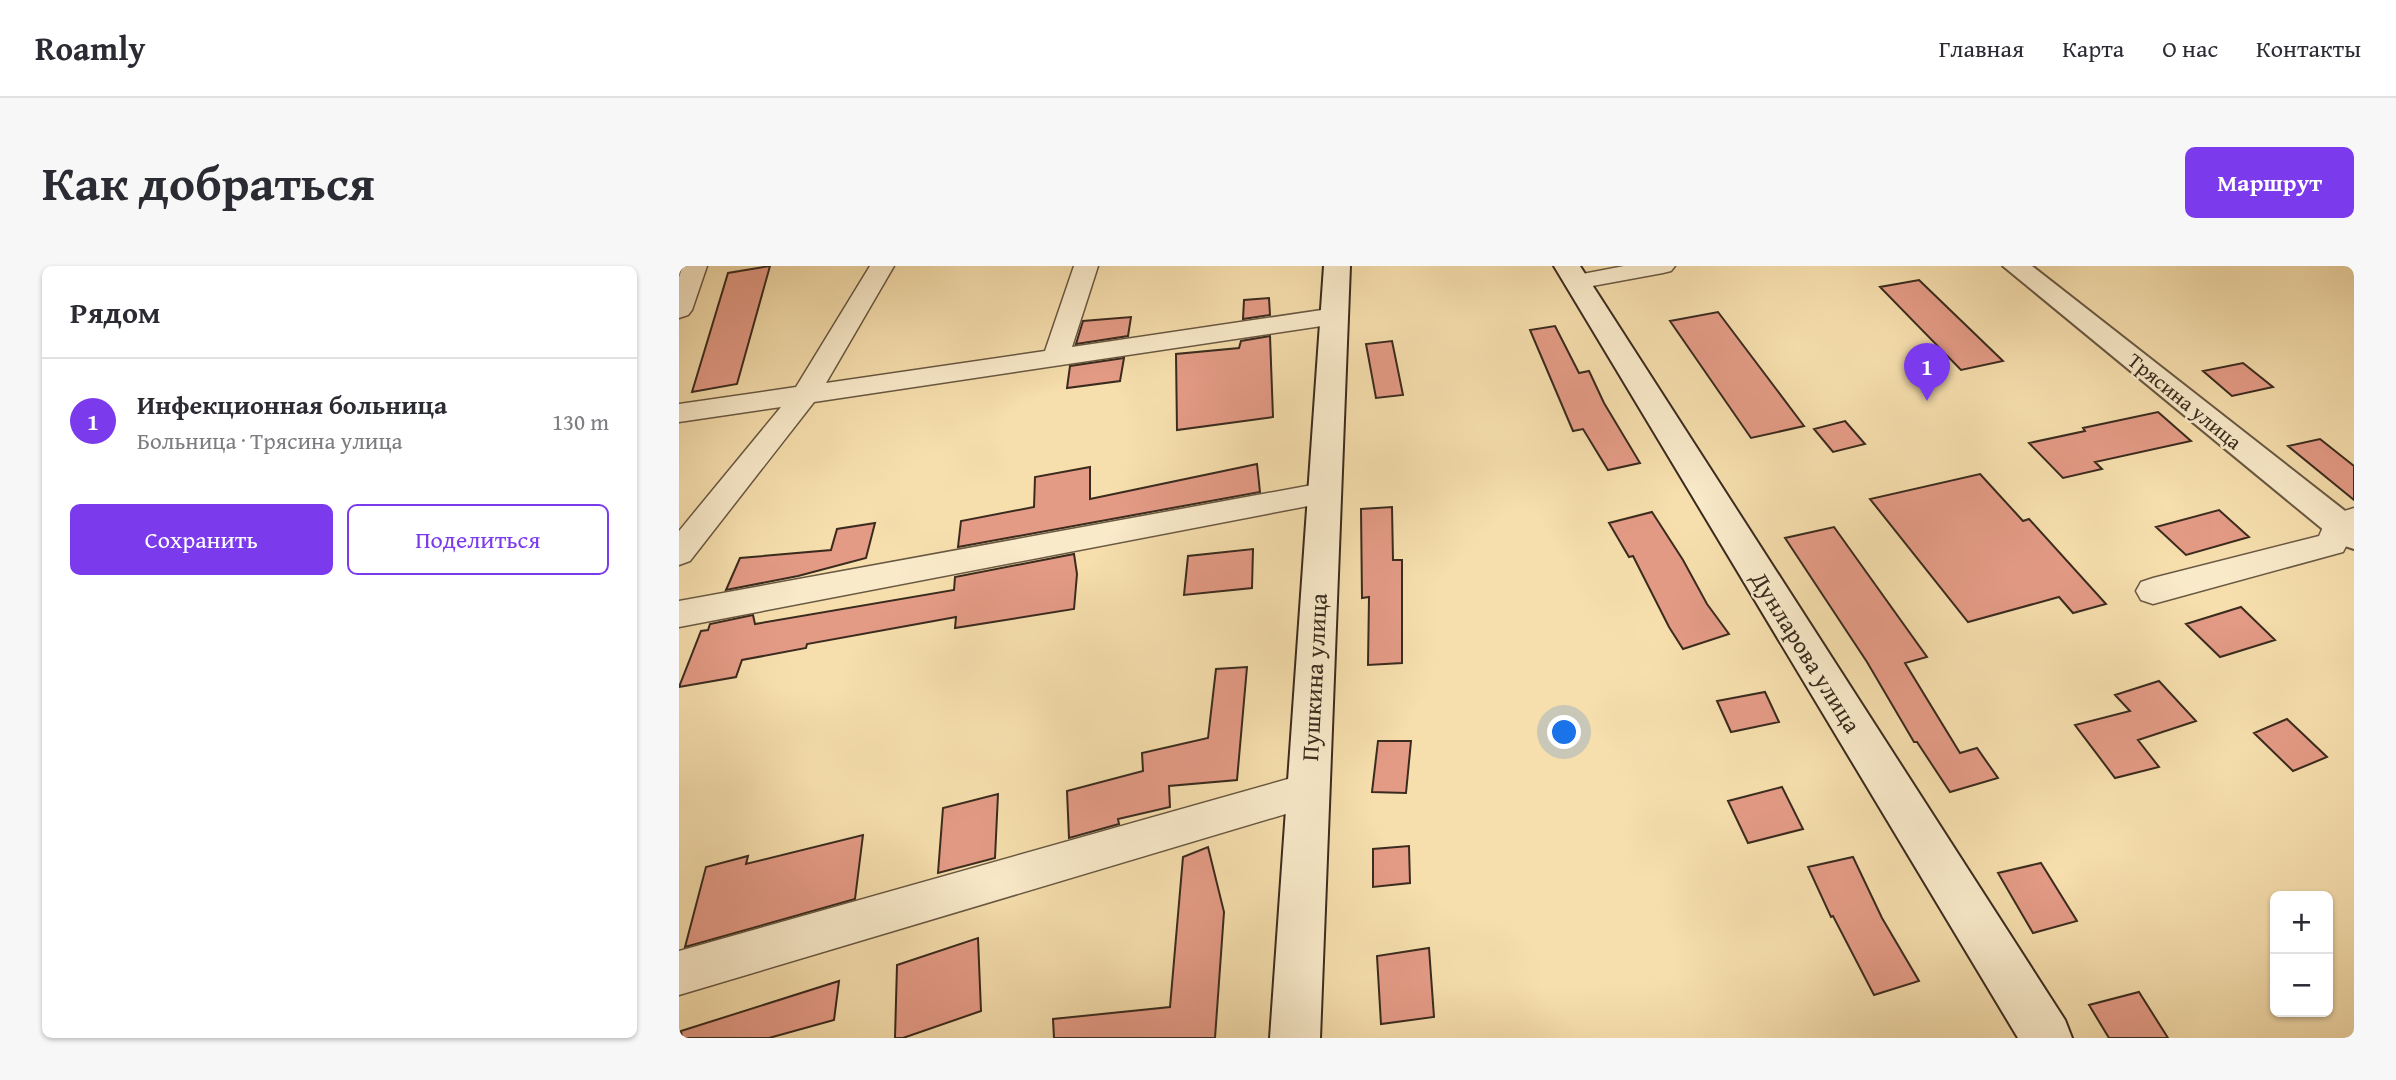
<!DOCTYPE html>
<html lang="ru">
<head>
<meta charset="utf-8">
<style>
	:root { --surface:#fff; --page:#f7f7f7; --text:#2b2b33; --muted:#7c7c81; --line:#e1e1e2; --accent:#7c3aed }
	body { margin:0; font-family:"Gentium Book Plus",serif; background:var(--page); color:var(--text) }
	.controls { position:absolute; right:21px; bottom:21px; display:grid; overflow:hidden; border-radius:10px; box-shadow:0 2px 5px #0004 }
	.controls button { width:63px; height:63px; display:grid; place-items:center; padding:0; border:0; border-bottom:2px solid var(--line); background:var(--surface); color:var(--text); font:35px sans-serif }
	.you { position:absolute; left:886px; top:467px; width:24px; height:24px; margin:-18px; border:5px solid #fff; border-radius:50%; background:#1a73e8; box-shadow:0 0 0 10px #1a73e833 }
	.badge { display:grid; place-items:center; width:46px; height:46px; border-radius:50%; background:var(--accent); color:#fff; font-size:23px; font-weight:700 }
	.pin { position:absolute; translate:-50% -58px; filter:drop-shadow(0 2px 4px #0008) }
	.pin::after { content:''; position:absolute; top:37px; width:24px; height:21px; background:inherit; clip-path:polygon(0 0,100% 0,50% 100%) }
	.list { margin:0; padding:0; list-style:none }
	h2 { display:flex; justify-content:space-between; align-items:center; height:91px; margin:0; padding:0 28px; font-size:30px }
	h2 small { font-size:23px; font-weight:400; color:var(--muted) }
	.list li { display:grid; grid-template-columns:46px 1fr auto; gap:21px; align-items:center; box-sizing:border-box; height:126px; padding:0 28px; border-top:2px solid var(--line) }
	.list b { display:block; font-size:26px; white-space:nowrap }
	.list p { margin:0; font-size:23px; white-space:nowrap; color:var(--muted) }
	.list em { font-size:23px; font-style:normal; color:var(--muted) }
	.actions { display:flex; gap:14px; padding:21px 28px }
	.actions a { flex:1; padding:16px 0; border:2px solid var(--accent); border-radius:10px; text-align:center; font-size:24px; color:var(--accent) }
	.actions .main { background:var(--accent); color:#fff }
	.map { position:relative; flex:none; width:1675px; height:772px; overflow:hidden; border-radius:10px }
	header { display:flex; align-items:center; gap:42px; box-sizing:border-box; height:98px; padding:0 35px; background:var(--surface); border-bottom:2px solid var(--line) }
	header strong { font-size:33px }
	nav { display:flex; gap:38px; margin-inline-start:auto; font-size:24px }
	.intro { display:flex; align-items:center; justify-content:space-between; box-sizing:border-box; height:168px; padding:0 42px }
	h1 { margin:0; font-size:49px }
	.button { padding:18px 32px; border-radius:10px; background:var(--accent); color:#fff; font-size:24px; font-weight:700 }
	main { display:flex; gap:42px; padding:0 42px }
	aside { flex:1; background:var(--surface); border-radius:10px; box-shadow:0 2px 5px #0004 }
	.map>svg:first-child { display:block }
	.building { fill:#e49b86; stroke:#3a2b1e; stroke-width:2 }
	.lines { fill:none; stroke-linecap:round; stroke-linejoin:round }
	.minor-casing { stroke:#695842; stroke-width:3 }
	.tertiary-casing { stroke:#695842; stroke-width:4 }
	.secondary-casing { stroke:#3a2b1e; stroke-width:4 }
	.minor { fill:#f9eaca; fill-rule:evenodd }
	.tertiary { fill:#f9eaca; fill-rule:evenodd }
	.secondary { fill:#f9eaca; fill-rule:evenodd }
	.labels { text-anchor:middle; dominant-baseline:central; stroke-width:5; stroke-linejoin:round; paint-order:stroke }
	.far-street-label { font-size:21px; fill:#3a2b1e; stroke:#f9eaca }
	.street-label { font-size:24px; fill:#3a2b1e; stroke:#f9eaca }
</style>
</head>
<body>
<header>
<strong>Roamly</strong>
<nav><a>Главная</a><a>Карта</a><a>О нас</a><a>Контакты</a></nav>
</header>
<div class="intro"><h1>Как добраться</h1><a class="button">Маршрут</a></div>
<main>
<aside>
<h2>Рядом<small></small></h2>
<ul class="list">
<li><span class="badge">1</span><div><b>Инфекционная больница</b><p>Больница · Трясина улица</p></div><em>130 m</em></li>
</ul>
<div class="actions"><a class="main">Сохранить</a><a>Поделиться</a></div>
</aside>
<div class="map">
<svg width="1675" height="772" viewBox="0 0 1675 772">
	<rect width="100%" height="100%" fill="#f6dead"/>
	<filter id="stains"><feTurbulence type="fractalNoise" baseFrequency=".00286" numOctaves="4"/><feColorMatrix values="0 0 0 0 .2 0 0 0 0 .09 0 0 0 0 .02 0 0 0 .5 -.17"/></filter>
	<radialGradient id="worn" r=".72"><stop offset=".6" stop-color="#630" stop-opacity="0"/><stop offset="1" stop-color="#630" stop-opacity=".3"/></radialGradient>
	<!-- building -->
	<path class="building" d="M91,0l-33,118 -45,8 36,-119z
		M1240,14l84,81 -42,9 -81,-83z
		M590,32l1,17 -27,4 1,-19z
		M1039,46l86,114 -53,12 -81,-117z
		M452,51l-3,19 -52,8 7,-23z
		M876,60l24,47 10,-2 15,32 36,60 -32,7 -25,-41 -10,2 -43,-101z
		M591,70l3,81 -96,13 -1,-76 63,-6 2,-7z
		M713,75l11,54 -27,3 -10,-54z
		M445,92l-4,23 -53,7 3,-22z
		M1564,97l30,24 -41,9 -29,-25z
		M1479,146l33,29 -96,21 7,7 -39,9 -34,-35 56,-12 -2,-3z
		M1166,155l20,23 -32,8 -19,-23z
		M1641,173l34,27v34l-66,-54z
		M578,198l3,28 -302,55 3,-26 73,-14 1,-30 55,-10v32z
		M1301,208l43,47 6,-2 77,85 -33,9 -14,-16 -91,25 -98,-123z
		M713,241l1,53h9v103l-34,2 1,-68 -7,1 -1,-89z
		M1540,244l30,27 -63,18 -30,-28z
		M973,246l31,48 24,44 22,30 -46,15 -14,-22 -36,-71 -4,1 -20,-34z
		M196,257l-9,35 -68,18 -72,14 14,-32 91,-8 6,-21z
		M1155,261l93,130 -22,6 55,90 17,-5 21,30 -48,14 -33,-50h-3l-47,-80 -82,-124z
		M574,283l-1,39 -68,7 4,-39z
		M395,288l3,20 -3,35 -119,19 1,-11 -149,27 -1,4 -64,12 -6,17 -57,10 22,-56 7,-1 2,-6 43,-9 2,9 199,-34 1,-13z
		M1562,341l34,33 -55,17 -34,-33z
		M568,401l-10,113 -68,6 1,21 -52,12 1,5 -50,14 -2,-47 76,-20 -1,-18 66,-15 8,-69z
		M1480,415l37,40 -58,19 21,27 -44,11 -40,-53 55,-14 -15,-16z
		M1086,426l14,30 -48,10 -14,-31z
		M1608,453l40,38 -34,14 -39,-38z
		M699,475h33l-5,52 -34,-1z
		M1103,521l21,42 -55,14 -20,-42z
		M319,528l-3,64 -57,15 5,-65z
		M184,569l-8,64 -170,48 21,-80 42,-11 -2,8z
		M730,580l1,37 -37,4v-38z
		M529,581l16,65 -9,126h-161l-1,-19 117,-12 13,-150z
		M1174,591l29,61 37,63 -45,14 -41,-79 -2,1 -23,-50z
		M1362,597l36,58 -44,12 -35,-60z
		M299,672l3,73 -78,27h-8l2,-73z
		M750,682l5,69 -53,7 -4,-68z
		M160,715l-5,39 -65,18h-87l-1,-7z
		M1460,726l29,46h-59l-20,-33z"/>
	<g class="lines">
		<defs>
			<path id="minor" d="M4,0h24l-15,44 -4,5 -9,3v-41z
				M191,0h24l-68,117 219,-32 29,-85h24l-26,81 263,-39 9,3 4,5 -4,5 -9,3 -521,78 -124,159 -11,4v-34l102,-124 -102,15v-18l117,-17z
				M945,0h51l-4,5 -8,2 -87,16 -9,-2 -3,-5 3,-5z
				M644,217l11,4 4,7 -4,7 -655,126v-26z
				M1675,242v23l-11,21 -190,52 -12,-4 -5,-9 5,-9 12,-4 166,-42 9,-20z
				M630,507l14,5 6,12 -6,12 -14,5 -630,188v-44z"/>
			<path id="tertiary" d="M1324,0h29l322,252v31l-12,-4z"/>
			<path id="secondary" d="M645,0h26l-30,772h-50z
				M875,0h26l485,754 7,18h-54z"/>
		</defs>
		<!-- minor casing -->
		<use href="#minor" class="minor-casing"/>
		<!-- tertiary casing -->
		<use href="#tertiary" class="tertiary-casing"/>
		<!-- secondary casing -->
		<use href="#secondary" class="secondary-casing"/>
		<!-- minor -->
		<use href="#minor" class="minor"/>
		<!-- tertiary -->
		<use href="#tertiary" class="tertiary"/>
		<!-- secondary -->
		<use href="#secondary" class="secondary"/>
	</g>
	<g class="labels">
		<!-- far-street labels -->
		<g class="far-street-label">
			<text transform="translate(1506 135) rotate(39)">Трясина улица</text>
		</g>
		<!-- street labels -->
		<g class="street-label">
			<text transform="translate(1127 386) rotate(58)">Дунларова улица</text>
			<text transform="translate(635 411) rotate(-87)">Пушкина улица</text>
		</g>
	</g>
	<rect width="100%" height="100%" filter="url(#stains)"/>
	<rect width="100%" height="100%" fill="url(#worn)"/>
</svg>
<div class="controls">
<button>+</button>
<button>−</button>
</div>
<div class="you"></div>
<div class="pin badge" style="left:1248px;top:135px">1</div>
</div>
</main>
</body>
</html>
